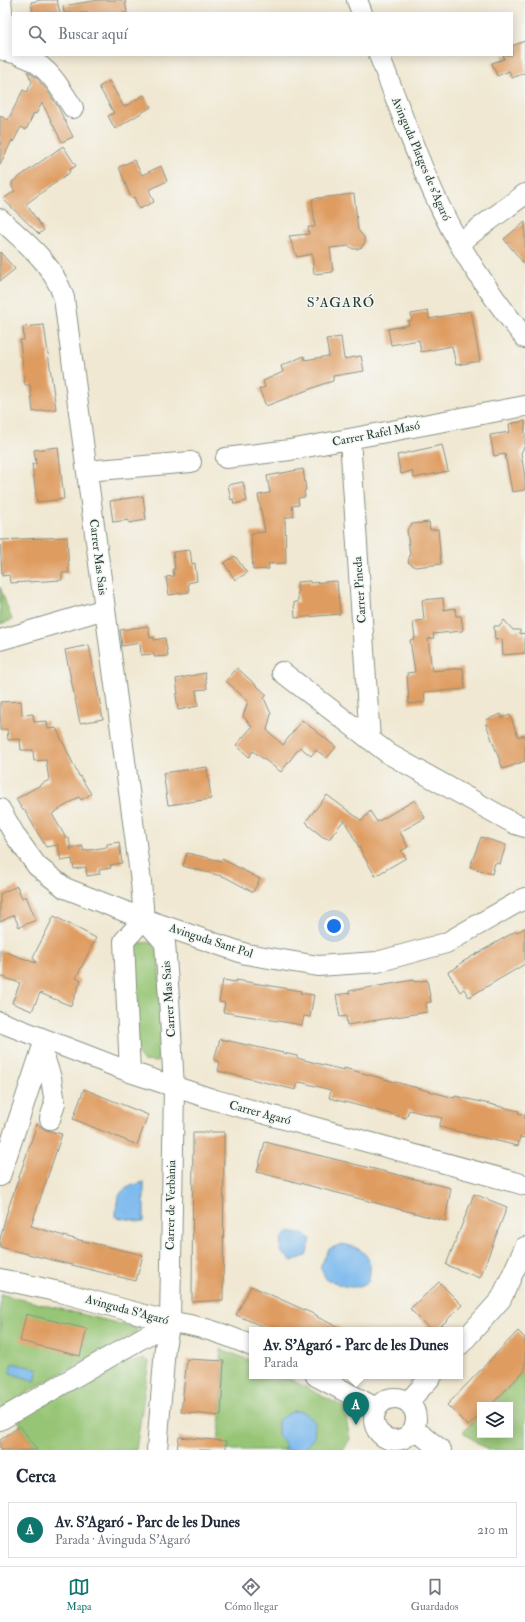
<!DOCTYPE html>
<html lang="es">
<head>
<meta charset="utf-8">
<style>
	:root { --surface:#fff; --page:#f2f2f3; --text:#1f2937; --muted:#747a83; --line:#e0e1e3; --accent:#0f766e }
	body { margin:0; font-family:"IM FELL Double Pica",serif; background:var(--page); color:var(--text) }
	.controls { position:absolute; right:12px; bottom:12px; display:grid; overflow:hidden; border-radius:0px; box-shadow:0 2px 10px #0003 }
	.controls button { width:36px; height:36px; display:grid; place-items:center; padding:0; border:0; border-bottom:1px solid var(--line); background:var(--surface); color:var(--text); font:20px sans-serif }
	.you { position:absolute; left:334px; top:926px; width:14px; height:14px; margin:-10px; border:3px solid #fff; border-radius:50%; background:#1a73e8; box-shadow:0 0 0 6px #1a73e833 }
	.badge { display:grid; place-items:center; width:26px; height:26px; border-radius:50%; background:var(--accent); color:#fff; font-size:13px; font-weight:700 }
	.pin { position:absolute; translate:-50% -33px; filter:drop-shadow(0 1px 2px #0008) }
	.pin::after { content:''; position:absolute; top:21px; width:14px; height:12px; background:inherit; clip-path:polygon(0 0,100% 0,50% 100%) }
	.popup { position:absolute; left:249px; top:1327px; width:214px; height:52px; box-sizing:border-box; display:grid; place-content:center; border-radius:0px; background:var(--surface); filter:drop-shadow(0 1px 3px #0005); font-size:13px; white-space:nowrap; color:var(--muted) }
	.popup b { font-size:15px; color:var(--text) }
	.popup::after { content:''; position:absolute; left:50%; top:100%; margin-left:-8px; border:8px solid transparent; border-top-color:var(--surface) }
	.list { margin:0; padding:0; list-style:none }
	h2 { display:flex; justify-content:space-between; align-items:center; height:52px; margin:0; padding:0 16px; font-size:17px }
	h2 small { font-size:13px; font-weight:400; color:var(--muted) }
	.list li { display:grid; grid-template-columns:26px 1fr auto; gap:12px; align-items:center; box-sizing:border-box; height:56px; margin:0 8px 8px; padding:0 8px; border:1px solid var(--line); border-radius:0px }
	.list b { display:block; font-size:15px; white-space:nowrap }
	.list p { margin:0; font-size:13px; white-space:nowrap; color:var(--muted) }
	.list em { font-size:13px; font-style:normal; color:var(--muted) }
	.icon { flex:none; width:22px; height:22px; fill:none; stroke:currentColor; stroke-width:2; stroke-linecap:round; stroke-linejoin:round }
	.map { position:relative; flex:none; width:525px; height:1450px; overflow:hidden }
	.search { position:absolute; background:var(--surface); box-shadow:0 2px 10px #0003; left:12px; right:12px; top:12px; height:44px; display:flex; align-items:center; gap:10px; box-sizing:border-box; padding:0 14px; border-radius:0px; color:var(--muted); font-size:15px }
	.sheet { height:116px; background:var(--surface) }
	nav { display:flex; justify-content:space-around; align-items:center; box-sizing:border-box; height:56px; border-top:1px solid var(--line); background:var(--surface); font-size:11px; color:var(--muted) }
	nav a { display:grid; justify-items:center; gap:2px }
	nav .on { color:var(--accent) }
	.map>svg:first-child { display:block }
	.green { fill:#96c574; stroke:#5a8154 }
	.water { fill:#79b8ed; stroke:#4c7a90 }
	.building { fill:#df9c61 }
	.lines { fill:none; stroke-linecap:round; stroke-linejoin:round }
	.minor-casing { stroke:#889283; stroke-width:22 }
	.minor { stroke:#fff; stroke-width:20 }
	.labels { text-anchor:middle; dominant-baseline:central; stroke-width:3; stroke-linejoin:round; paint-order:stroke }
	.street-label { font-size:12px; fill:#1f3d34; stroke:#f6f6f2 }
	.quarter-label { font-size:14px; letter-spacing:1px; fill:#1f3d34; stroke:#f6f6f2 }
</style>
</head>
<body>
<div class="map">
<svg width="525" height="1450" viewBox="0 0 525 1450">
	<rect width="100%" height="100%" fill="#f6f6f2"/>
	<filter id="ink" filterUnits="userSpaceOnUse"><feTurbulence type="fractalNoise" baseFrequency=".025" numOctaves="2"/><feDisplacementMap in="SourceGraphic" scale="8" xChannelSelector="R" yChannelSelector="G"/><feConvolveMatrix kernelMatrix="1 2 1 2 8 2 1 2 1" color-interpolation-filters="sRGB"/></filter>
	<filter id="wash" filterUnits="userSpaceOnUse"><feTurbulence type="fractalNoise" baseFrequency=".012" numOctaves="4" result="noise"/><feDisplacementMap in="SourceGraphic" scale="16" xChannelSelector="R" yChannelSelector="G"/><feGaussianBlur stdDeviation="0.9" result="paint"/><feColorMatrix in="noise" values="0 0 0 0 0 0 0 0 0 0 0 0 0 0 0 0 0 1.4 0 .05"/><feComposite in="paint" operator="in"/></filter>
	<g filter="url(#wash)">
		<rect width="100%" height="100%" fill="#f0e8d2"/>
		<!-- green -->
		<path class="green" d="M0,587l12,33 -12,4z
			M150,942l8,8 6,104 -7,8 -14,-1 -6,-8 -4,-101 6,-9z
			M0,1294l137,34 -1,5 -96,52 -40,25z
			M221,1349l31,12v15h32l60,31 6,32 -7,11h-126l4,-34 3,-55h-4z
			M126,1356l5,6 14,-3 4,3 -13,88h-99l-17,-24 -1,-7z
			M525,1370v80h-38l-24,-18 17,-17v20h30v-30h-19z"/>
		<!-- water -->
		<path class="water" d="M144,1182v40l-28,-5c0,-24 4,-29 28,-35z
			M289,1231l12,2 10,6 -5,17 -14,5 -12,-10 1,-11z
			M342,1244c23,4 33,14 26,38 -16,10 -27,3 -42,-3l-6,-12 9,-18z
			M12,1363l26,6 -3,12 -25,-8z
			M293,1411l11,1 11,10 -1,16 -12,12h-19l3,-4 -8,-10v-16z"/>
		<g id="blocks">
			<!-- building -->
			<path class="building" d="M42,0h15l3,13h-27l-2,-11z
				M99,0h26l2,13h-63l-1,-7z
				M525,41v32l-13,5 -3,-7 -12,5 -5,-13 12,-4 -1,-4h9v-9z
				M27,71l10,7 10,12 11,17 15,30 -11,5 -20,-39 -6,11 -2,-1 -8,17 -5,-3 -8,15 -1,-2 -12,25v-49l8,4 15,-30 4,2 5,-10z
				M109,81l15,26 20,-12 7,12 -36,22 -7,-13 6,-3 -15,-26z
				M63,146l13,20 -7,4 1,2 -44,32 18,26 -5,4 -36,-35 12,-8 -3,-4v-5z
				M134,160l8,15 19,-9 6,15 -18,9 5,12 -15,7 -5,-12 -3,1 -12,-31z
				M354,194l4,36 6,7 1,5 -3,5 -5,2h-4l-4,-3 -19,2 3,24 -19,2 -2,-20 -15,3 -8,-21 20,-2 -1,-7h7l-3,-28z
				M525,222v43l-21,-26z
				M0,252l15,17 -15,12z
				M428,311l1,8 42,-8 9,50 -24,4 -4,-19 -31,6 -2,-12 -28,5 -3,-16 21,-4 -1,-4 4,-1 -1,-6z
				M44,325l12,84 -23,3 -3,-27h-5l-5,-45h4l-1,-13z
				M341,337l3,22 17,-3 3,15 -31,5v5l-10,3 -57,22 -7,-17 6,-2 -2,-6 20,-9 -2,-6 23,-10 1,4 24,-4 -3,-17z
				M525,421v24l-4,8 4,24v13l-13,2 -7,-38 -11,2 -4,-21 20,-3 -1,-8z
				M442,445l6,26 -34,7 -2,-7 -11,3 -4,-19z
				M58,447l6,52 -27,3 -5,-38h4l-2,-14z
				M303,469l3,21 -2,1 1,6 -7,1 1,7 -7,1 2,10 -9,2 1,45 -18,1 1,5 -16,1 -2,-37 14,-1 -7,-37 12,-2 -3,-17z
				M243,482l4,19 -13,3 -1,-5 -2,1 -3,-15z
				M143,496l3,24 -17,3v-3l-16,2 -3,-21z
				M429,522l1,8 8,-1 3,35 -26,3 -7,-5 2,-7 -3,-25 5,-6z
				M67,537l2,36h-7v7l-52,3 -1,-8 -7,1 -2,-36z
				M190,550l2,14 3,-1 2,18 -9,2 1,9 -20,3 -3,-18 8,-1 -1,-7h2l-2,-17z
				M235,556l12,17 -12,7 -11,-17z
				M310,581v2l27,-2 3,33 -45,4 -1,-16h4l-1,-20z
				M443,598l1,12 11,-2 1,8h5l2,13 -1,2 -29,3 1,4 -6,1 4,32 31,-3 2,21 -41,3 1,10 -16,2 -2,-31 8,-1 -5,-32 5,-1 -2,-17 11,-2 -2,-20z
				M504,620l9,10h7v4l5,-1v20l-22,2 -1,-16 -7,1 -1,-14h6z
				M148,626l2,12 4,-1v3l11,-2 3,18 -14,1v-3l-13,1 -1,-12 -18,3 -2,-16z
				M89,645l14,74 -23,4 -15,-73z
				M237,668l30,27 -3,3 7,16 -4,16 16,15 19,-25 34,27 -9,11 -11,-8 -5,6 -11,-9 -19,25 -28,-21 -4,6 -13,-12 16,-18 -9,-11 5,-15 -22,-20z
				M205,673l2,16 -11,1 2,16 -20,4 -2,-16h2l-2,-15z
				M21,701l1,14 11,-1 1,8 13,-1 1,8 8,-1 23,48h1l11,18 -10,6 -2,-3 -27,17 14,24h3l2,12v-2l12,-2v5l24,-4v-3l12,-2 3,21 -12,2 1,3 -12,2 1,4 -13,2 -1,-9 -12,2 -2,-10 -11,2 -3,-16 -12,2 -22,-38h-2l-6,-10 33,-19 -3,-20 -12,1 -1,-11h-12l-1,-11 -12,1 -1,-11 -7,1v-28z
				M501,714l1,4 8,-3 8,22 7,-2v26l-22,8 -17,-45 2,-1 -2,-3z
				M207,767l4,32 -43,6 -5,-32z
				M327,795l35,26 8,-10 7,11 38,-22 10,18 -25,14 8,15 -7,4 5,7 -31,18 -31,-56 -15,19 -6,-2 -14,-11 -3,-5z
				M481,837l25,8 -6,19 -5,-1 -3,11 -22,-7z
				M187,853l34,8 1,-2 38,20 -7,13 -28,-15 -42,-11z
				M17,886l5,12 4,-2 10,24 -17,7 -5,-12 -14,7v-28z
				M54,916l42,22 -20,40 5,2 -10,26 -31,-13 -8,18 -20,-8 8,-20 -20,-7v-26l36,13 -3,-6z
				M525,928v36l-56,33 -5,-8 -4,3 -12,-20 12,-7 -1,-1 57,-33 1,1z
				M223,980l13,2v-2l65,11 -1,2 14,2 -4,22 -6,-1 -2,9 -79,-13 2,-9 -6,-1z
				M414,980v2l13,-2 4,22 -5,1 1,9 -80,13 -1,-9 -6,1 -4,-22 14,-2 -1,-2z
				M220,1039l77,17v2l34,9 13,3v-2l88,24 23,6v-2l64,15 -1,2 7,2v23l-5,-1 -2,9 -79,-19 3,-9 -33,-8 -3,8 -77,-20 2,-8 -27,-7 -6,-1 -2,8 -78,-19 2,-9 -6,-2z
				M84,1089l64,26 -11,30 -64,-26z
				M37,1124l9,6 16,4 -31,92 36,11 76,18 -7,26 -136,-34v-8l7,-27z
				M193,1132h31l-1,168 -31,2z
				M265,1142l186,46 -6,33 -188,-49z
				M474,1194l33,13 -27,71 -34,-13z
				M439,1282l23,23 -25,25h-6l-21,-21z
				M251,1286l67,30 -1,1 27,13h-73l-35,-15z
				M26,1314l61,15 -7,27 -60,-15z
				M518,1331l7,7v32l-34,35h-11v10l-12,11 -21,-21z
				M187,1359l37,2 -3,55 -40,-4z
				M20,1426l17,24h-37v-10z
				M179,1437l47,4v9h-49z"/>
		</g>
	</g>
	<g filter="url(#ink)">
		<use href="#blocks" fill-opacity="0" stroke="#889283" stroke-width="1"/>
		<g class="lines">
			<defs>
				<path id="minor" d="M1,0l5,51 7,2
					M357,0l5,13
					M19,55c28,8 39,30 54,53
					M379,55c25,63 46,129 80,188 19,34 42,65 66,95
					M0,219c27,25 52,43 64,79l77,584 3,37 21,24 4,55 5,90 -4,234 -5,25 -8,103
					M459,243l66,-49
					M350,439l20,301
					M226,458l64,-8 235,-44
					M87,471l104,-9
					M0,640l105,-31
					M282,672l107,82 126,70 10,3
					M0,809l16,28 21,29 28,22 79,31 102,35 72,12 59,-4 69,-19 79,-45
					M0,1022l130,50 85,28 310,85
					M42,1050l9,28 4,25 -5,16
					M130,1072l-6,-131 20,-22
					M0,1176l45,-136
					M0,1279l64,14 106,29c29,3 55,12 82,24
					M460,1345l41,-46 24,-52
					M316,1376l60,32
					M374 1419a21 21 0 1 1 42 0a21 21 0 1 1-42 0Z
					M408,1402l24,-26
					M0,1420l170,-98
					M414,1429l27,21"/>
			</defs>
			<!-- minor casing -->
			<use href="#minor" class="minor-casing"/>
			<!-- minor -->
			<use href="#minor" class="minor"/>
		</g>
	</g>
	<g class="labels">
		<!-- street labels -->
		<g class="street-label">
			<text transform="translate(421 159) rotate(67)">Avinguda Platges de s'Agaró</text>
			<text transform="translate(376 434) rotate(-11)">Carrer Rafel Masó</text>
			<text transform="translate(98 557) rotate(83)">Carrer Mas Sais</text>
			<text transform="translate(360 590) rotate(-94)">Carrer Pineda</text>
			<text transform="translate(211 941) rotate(18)">Avinguda Sant Pol</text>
			<text transform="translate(169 999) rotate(-94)">Carrer Mas Sais</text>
			<text transform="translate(260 1113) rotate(15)">Carrer Agaró</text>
			<text transform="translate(171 1205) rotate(-89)">Carrer de Verbània</text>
			<text transform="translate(127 1310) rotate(15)">Avinguda S'Agaró</text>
		</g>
		<!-- quarter labels -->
		<g class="quarter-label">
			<text x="341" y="302">S'AGARÓ</text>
		</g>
	</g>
</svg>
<div class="controls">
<button><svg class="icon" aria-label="layers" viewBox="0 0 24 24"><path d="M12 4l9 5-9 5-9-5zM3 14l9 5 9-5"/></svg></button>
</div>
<div class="you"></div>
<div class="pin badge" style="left:356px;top:1425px">A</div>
<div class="popup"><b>Av. S’Agaró - Parc de les Dunes</b>Parada</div>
<div class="search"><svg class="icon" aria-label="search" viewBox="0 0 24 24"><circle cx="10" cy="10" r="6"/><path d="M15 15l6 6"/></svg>Buscar aquí</div>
</div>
<section class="sheet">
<h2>Cerca<small></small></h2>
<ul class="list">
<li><span class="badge">A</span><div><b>Av. S’Agaró - Parc de les Dunes</b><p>Parada · Avinguda S'Agaró</p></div><em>210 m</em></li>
</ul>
</section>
<nav>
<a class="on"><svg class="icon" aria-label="map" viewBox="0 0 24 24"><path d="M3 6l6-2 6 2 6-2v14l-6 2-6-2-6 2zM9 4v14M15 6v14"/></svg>Mapa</a>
<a><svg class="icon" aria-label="directions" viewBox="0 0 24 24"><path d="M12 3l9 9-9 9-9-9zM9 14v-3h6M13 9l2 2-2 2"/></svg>Cómo llegar</a>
<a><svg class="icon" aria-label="saved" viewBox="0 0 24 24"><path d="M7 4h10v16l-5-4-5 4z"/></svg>Guardados</a>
</nav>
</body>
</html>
